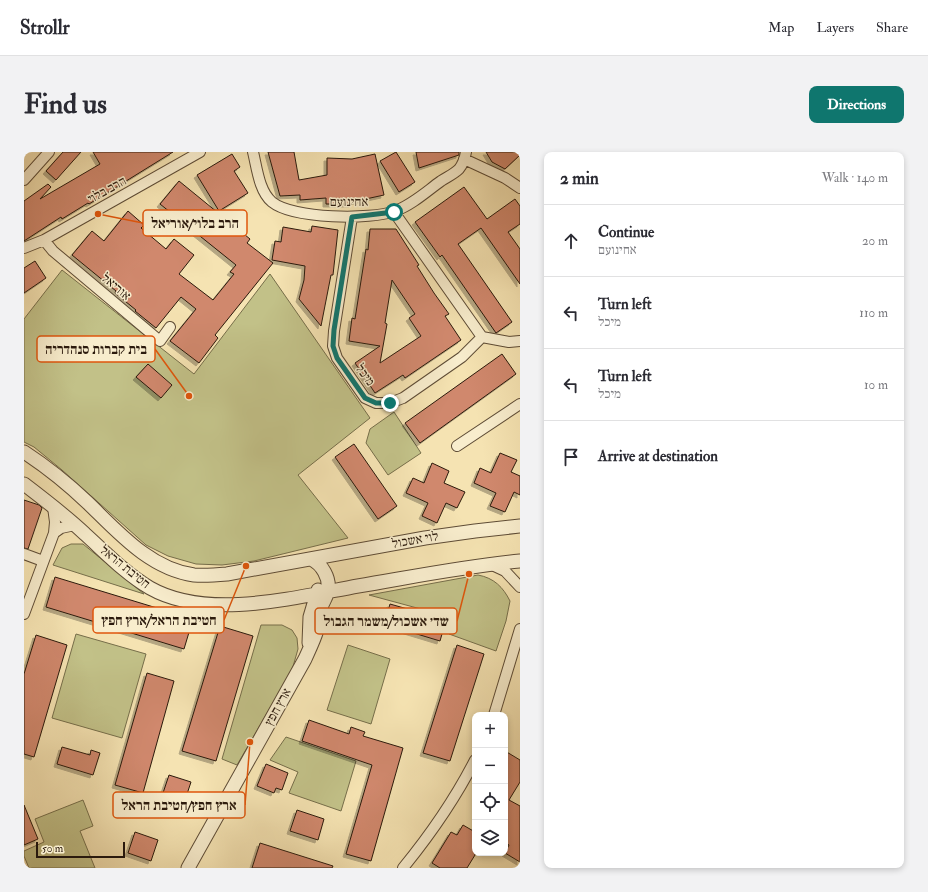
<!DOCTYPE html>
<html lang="en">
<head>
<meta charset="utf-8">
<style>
	:root { --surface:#fff; --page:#f2f2f3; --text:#2b2b33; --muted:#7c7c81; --line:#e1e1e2; --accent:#0f766e }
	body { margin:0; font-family:"IM FELL Double Pica","Frank Ruhl Libre",serif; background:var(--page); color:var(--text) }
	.controls { position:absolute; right:12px; bottom:12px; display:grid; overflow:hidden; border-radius:8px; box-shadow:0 2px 6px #0003 }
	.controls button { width:36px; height:36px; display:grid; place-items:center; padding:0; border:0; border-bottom:1px solid var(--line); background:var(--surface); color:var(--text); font:20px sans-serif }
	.scale { position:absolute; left:12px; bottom:10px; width:89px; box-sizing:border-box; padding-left:4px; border:2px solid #2b1a0d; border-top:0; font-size:11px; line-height:14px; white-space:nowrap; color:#2b1a0d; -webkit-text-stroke:3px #f8edcd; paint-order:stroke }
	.stop { position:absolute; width:12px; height:12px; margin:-9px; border:3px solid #0f766e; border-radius:50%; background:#fff }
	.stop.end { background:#0f766e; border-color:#fff; box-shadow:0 1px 4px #0008 }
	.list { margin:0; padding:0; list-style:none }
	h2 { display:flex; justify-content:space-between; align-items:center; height:52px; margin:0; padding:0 16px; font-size:17px }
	h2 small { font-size:13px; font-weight:400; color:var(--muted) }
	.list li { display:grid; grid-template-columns:26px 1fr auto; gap:12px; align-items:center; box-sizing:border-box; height:72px; padding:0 16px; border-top:1px solid var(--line) }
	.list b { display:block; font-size:15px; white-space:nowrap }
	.list p { margin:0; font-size:13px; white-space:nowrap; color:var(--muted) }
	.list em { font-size:13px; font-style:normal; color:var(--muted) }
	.icon { flex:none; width:22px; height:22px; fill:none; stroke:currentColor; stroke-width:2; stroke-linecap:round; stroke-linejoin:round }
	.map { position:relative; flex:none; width:496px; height:716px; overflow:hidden; border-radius:8px }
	header { display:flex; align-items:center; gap:24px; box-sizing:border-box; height:56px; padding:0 20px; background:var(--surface); border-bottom:1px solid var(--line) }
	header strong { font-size:19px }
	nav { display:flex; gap:22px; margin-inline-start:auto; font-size:14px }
	.intro { display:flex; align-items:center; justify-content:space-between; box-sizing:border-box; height:96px; padding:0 24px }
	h1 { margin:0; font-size:28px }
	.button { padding:10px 18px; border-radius:8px; background:var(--accent); color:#fff; font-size:14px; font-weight:700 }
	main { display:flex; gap:24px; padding:0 24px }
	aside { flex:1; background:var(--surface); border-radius:8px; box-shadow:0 2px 6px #0003 }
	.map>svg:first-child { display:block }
	.green { fill:#c2c188; stroke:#766e4a }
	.building { fill:#d0886d; stroke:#2b1a0d; fill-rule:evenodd; filter:url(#shadow) }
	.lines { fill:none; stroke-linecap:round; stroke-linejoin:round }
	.minor-casing { stroke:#5e4c36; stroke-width:12 }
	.tertiary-casing { stroke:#5e4c36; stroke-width:15 }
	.minor { stroke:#f8edcd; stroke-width:10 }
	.tertiary { stroke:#f8edcd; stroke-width:13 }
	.route { stroke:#0f766e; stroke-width:5 }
	.labels { text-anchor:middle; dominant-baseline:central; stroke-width:3; stroke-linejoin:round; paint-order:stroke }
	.street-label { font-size:13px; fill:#2b1a0d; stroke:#f8edcd }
	.leader { fill:none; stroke:#df560c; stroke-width:1.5 }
	.callout-dot { fill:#df560c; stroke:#f8edcd; stroke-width:1.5 }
	.callout { fill:#f8edcd; stroke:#df560c; stroke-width:1.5 }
	.callout-label { font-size:14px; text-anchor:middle; font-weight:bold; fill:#2b1a0d }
</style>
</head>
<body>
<header>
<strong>Strollr</strong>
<nav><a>Map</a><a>Layers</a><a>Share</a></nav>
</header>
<div class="intro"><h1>Find us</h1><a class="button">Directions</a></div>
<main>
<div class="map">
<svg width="496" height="716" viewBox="0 0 496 716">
	<defs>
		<filter id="shadow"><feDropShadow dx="-3" dy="3" stdDeviation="0" flood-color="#0004"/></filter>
	</defs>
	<rect width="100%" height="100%" fill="#f5e3b2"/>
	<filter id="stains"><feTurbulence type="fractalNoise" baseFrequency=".005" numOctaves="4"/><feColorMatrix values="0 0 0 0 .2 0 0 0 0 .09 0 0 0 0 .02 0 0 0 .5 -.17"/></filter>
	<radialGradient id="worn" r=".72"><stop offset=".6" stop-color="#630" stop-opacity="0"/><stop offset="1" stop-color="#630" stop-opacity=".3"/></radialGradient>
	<!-- green -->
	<path class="green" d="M38,118l132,104 76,-100 100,144 -72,57 50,63 -94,23 -32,4 -26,-1 -28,-8 -22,-11 -84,-75 -28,-23 -10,-5v-123z
		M370,260l27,41 -33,22 -22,-32 4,-14z
		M47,392h12l61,50 -91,-29 9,-17z
		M454,423c16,3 25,12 32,26l-4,20 -10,30 -47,-17 5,-16 -85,-23z
		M237,473h21l10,5 5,8 1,11 -6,21 -55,95 -15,-6z
		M52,482l70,20 -24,84 -70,-20z
		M324,493l42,14 -19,65 -44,-14z
		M262,585l70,24 -15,50 -52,-18 9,-21 -28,-12z
		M59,648l10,26 -13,5 15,37h-66l-5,-12v-5l20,-9 -9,-23z"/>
	<!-- building -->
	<path class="building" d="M39,0h18l-25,28 -10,-9z
		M69,0h80l-84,52 -1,-1 -26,16 -1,-2 -37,24v-40l24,-17 3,3 -11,12 60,-35z
		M244,0h26l5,28 28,-5v-17l25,1 23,-5 9,41 -32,7v2h-26v-6l-26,2v-5l-20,1z
		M372,0l19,30 -16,10 -19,-31z
		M392,0h43v3l-40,13z
		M462,0h34v3l-15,14 -13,-7z
		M208,2l8,13 -6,4 14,22 -29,18 -22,-36z
		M155,29l71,58 -3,4 26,20 -58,72 3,3 -19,25 -29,-22 26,-32 -15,-12 -25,31 -21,-17 1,-1 -21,-17 1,-2 -44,-36 20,-24 12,10 24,-30 16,14 -3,3 25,21 8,-10 20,16 -15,19 34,26 21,-26 -4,-2 6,-7 -76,-61z
		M440,35l23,32 28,-20 5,7v18l-12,8 12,17v35l-39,-56 -23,16 54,78 -16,11 -54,-78 -2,2 -25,-35z
		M288,74l26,4 -5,45h-2l-10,51 -22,-27 5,-19 1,-14 -33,-6 3,-19 6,1 2,-15 28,5z
		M346,77h26l23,36 -2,1 17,27 15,21 -4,2 16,24 -56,38 -2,-3 -28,18 -20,-30 25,-17 -31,-5 3,-23 3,1 11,-70 2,1zM368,128l23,34 -6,4 12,18 -41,27 7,-39 -2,-1z
		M11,109l11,17 -22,15v-25z
		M478,202l14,20 -96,69 -15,-20z
		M124,212l24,21 -11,13 -25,-21z
		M330,292l43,62 -19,13 -43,-62z
		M476,301l17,7 -6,12 9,4v19l-6,-3 -9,20 -15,-6 6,-13 -22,-10 6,-15 11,5z
		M408,311l17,8 -5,12 21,9 -8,16 -11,-5 -9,20 -15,-7 6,-13 -22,-10 7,-15 11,5z
		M0,348l15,5 3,3 -14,41 -4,-1z
		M31,425l138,42 -9,30 -138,-42z
		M366,452l56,16 -6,21 -56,-17z
		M196,474l33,10 -37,125 -34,-10z
		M12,483l31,10 -33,112 -10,-3v-80z
		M433,493l27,9 -34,107 -27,-8z
		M123,521l27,8 -31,112 -28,-8z
		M285,568l40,14 2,-7 14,5 -2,4 40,12 -32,113 -25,-7 26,-89 -70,-24z
		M38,595l28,8 1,-5 9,3 -7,22 -36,-11z
		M481,599l15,9v22l-11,18 11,6v56l-15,-9 4,-8 -4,-3z
		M242,612l22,9 -6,17 -6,-2 -2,5 -17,-7z
		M145,623l22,7 -7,21 -22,-7z
		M0,653l14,34 -14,6z
		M273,658l27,9 -6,21 -28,-9z
		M439,673l12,7v23l-8,13h-27l-8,-5 19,-31 6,3z
		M111,680l23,8 -7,21 -23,-8z
		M236,691l73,23 -1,2h-80z"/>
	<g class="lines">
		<defs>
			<path id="minor" d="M229,0c4,16 6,39 19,50 21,17 99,18 123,9 17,-6 32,-20 46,-30 6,-4 13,-7 18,-12 4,-5 6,-11 7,-17
				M440,7l41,19 15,10
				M0,28l25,-28
				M370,60l88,125
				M328,65l-18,114 -1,15 4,12 28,40 11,5h14l13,-5 59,-41 20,-20
				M20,88l9,11 107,90 10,-14
				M0,96l20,-8 156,-88
				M458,185l27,5 11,-1
				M433,294l63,-42
				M30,381l7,-5 14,-3
				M0,402l19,7
				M466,412l15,7 15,16
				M0,462l30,-81 1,-11 -2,-15
				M470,563l26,-86
				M379,716c27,-33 52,-69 72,-108"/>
			<path id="tertiary" d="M0,300c23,15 44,32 64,51 30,29 62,66 106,72 11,1 22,0 33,-1l198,-36 50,-7 45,-5
				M0,332c21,16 42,32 61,50 21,19 41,40 65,54 58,33 147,9 208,-2 54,-9 108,-20 162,-25
				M285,491l1,-26 8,-27
				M164,716l117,-209c4,-9 9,-19 12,-29 2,-8 3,-17 5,-25 2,-5 5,-9 6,-15 2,-12 -6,-26 -17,-31"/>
		</defs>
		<!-- minor casing -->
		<use href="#minor" class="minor-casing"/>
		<!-- tertiary casing -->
		<use href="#tertiary" class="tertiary-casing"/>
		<!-- minor -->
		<use href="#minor" class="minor"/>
		<!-- tertiary -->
		<use href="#tertiary" class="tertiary"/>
	</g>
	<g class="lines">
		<!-- route -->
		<path class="route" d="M366,251h-14l-11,-5 -28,-40 -4,-12 1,-16 18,-113 42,-5"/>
	</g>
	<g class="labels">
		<!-- street labels -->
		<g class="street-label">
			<text transform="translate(83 38) rotate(-29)">הרב בלוי</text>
			<text x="325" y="50">אחינועם</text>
			<text transform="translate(92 135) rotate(40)">אוריאל</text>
			<text transform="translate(341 223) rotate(54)">מיכל</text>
			<text transform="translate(391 388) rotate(-10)">לוי אשכול</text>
			<text transform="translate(101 415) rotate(39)">חטיבת הראל</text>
			<text transform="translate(254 555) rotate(-61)">ארץ חפץ</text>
		</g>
	</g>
	<!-- callouts -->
	<path class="leader" d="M74 62L119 71M165 244L131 197M222 414L200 468M445 422L433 469M226 590L221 653"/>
	<g class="callout-dot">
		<circle cx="74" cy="62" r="4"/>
		<circle cx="165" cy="244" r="4"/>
		<circle cx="222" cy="414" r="4"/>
		<circle cx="445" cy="422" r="4"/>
		<circle cx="226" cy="590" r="4"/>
	</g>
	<g class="callout">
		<rect x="119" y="58" width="104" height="26" rx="4"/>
		<rect x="13" y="184" width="118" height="26" rx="4"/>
		<rect x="69" y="455" width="131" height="26" rx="4"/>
		<rect x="291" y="456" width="142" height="26" rx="4"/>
		<rect x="89" y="640" width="132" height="26" rx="4"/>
	</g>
	<g class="callout-label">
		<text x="171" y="76">הרב בלוי/אוריאל</text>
		<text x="72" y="202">בית קברות סנהדריה</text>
		<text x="135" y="473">חטיבת הראל/ארץ חפץ</text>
		<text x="362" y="474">שד׳ אשכול/משמר הגבול</text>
		<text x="155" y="658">ארץ חפץ/חטיבת הראל</text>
	</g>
	<rect width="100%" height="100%" filter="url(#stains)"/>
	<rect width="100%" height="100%" fill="url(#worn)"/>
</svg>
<div class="controls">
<button>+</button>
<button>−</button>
<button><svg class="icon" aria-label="locate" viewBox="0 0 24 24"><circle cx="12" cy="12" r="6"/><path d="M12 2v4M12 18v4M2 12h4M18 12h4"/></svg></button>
<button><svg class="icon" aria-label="layers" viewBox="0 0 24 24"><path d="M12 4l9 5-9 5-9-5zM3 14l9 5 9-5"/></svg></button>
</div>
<div class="scale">50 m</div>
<div class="stop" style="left:370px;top:60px"></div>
<div class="stop end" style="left:366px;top:251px"></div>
</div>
<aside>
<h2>2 min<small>Walk · 140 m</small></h2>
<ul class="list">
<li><svg class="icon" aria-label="ahead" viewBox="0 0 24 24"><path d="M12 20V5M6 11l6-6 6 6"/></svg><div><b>Continue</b><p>אחינועם</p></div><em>20 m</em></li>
<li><svg class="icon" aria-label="left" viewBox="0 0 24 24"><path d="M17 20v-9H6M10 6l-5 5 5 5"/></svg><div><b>Turn left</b><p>מיכל</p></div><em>110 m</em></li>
<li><svg class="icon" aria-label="left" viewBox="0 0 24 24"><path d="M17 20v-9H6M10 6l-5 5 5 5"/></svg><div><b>Turn left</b><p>מיכל</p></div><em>10 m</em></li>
<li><svg class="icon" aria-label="arrive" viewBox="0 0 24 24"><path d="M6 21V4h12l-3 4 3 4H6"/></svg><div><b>Arrive at destination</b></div></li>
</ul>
</aside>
</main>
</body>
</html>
